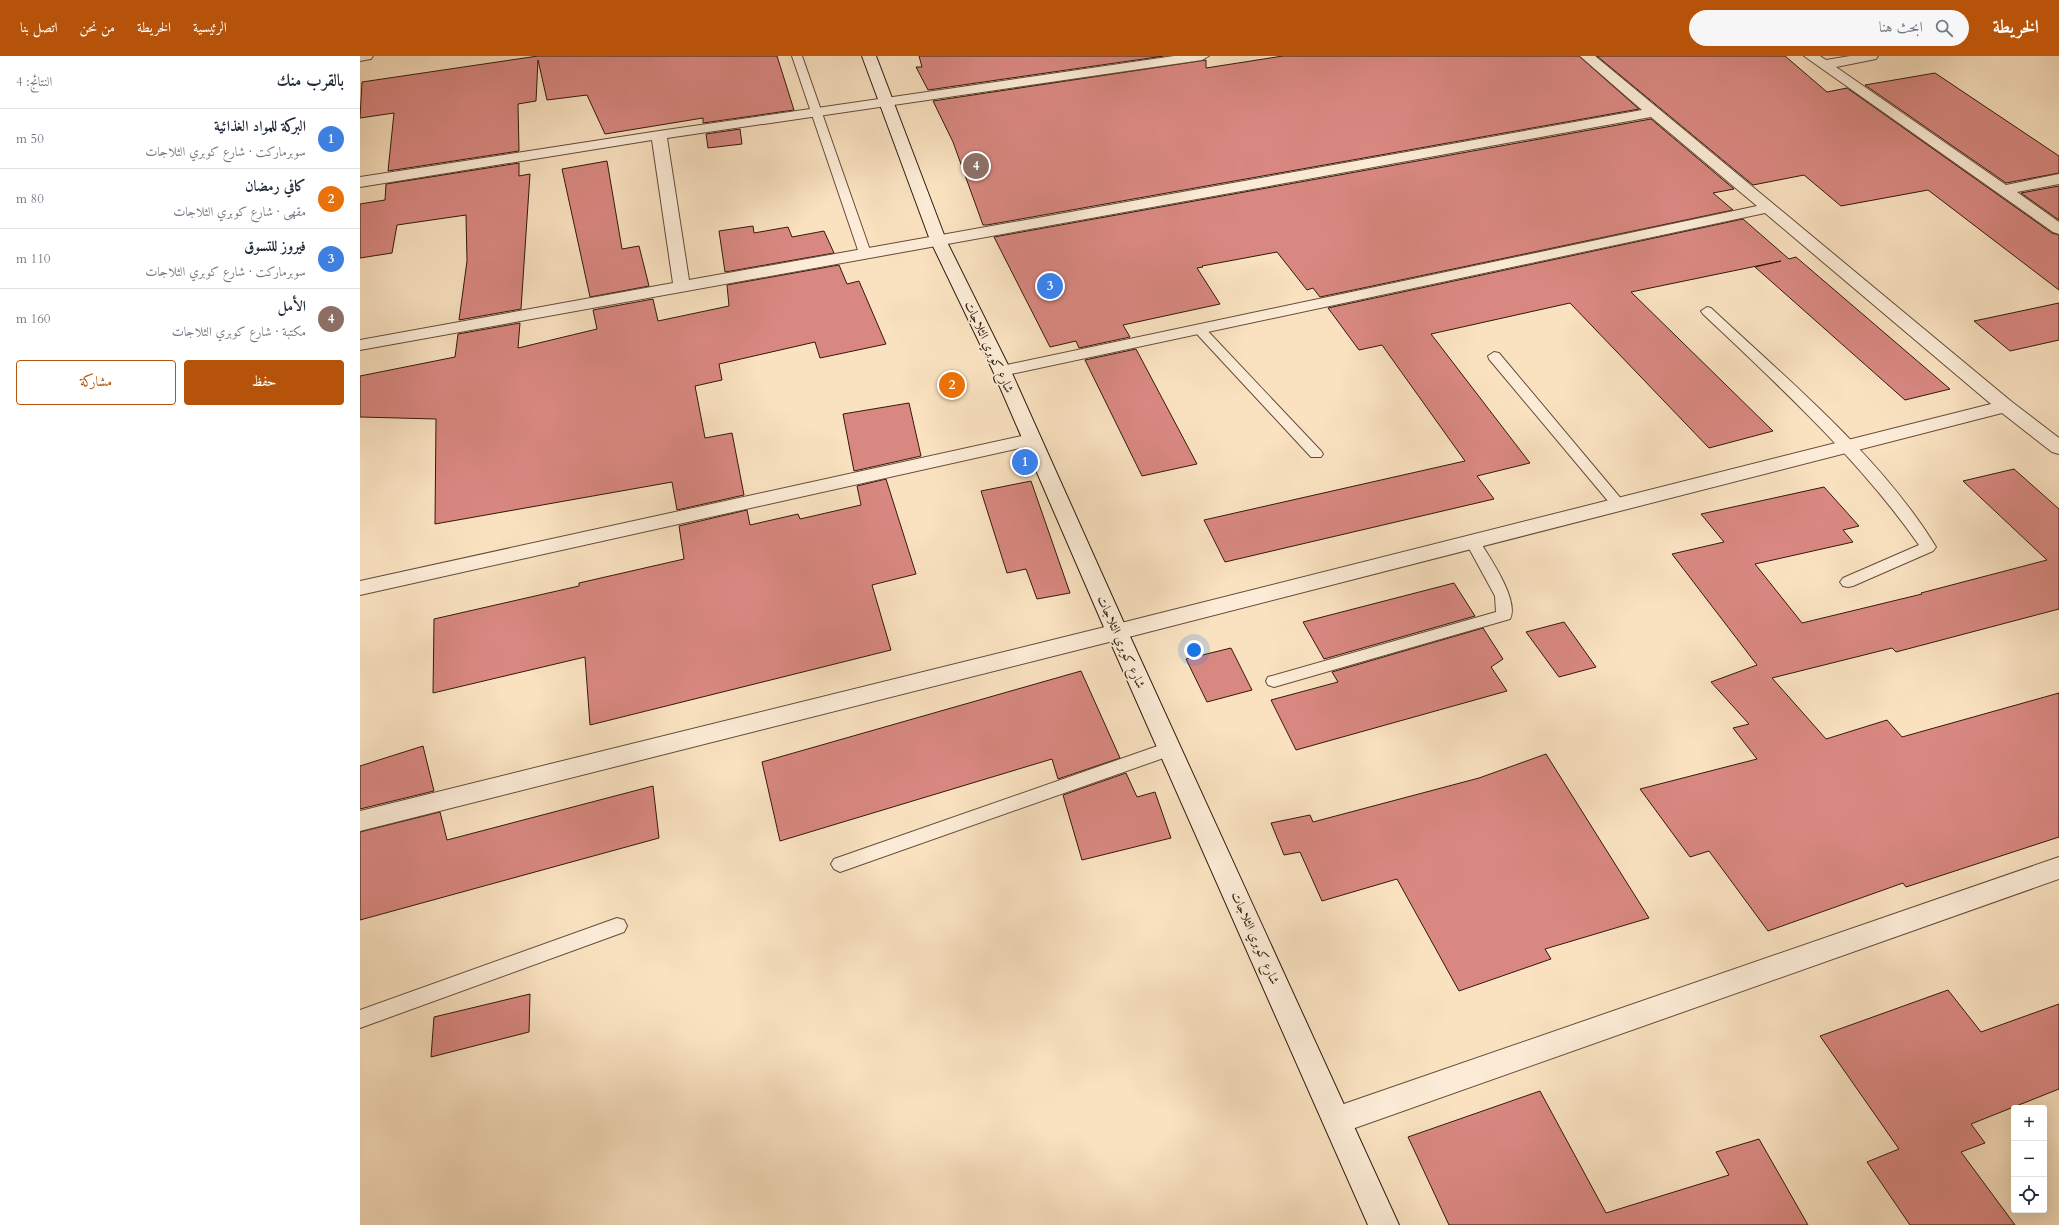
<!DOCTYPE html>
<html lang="ar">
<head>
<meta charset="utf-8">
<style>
	:root { --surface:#fff; --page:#f6f6f7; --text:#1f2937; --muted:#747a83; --line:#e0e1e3; --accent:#b45309 }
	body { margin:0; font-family:Cardo,Amiri,serif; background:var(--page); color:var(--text); direction:rtl }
	.controls { position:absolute; right:12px; bottom:12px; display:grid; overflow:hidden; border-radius:4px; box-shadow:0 4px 16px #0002 }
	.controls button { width:36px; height:36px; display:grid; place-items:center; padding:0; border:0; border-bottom:1px solid var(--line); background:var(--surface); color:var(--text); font:20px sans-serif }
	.you { position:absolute; left:834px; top:594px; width:14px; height:14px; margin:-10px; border:3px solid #fff; border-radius:50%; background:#1a73e8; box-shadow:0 0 0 6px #1a73e833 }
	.badge { display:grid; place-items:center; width:26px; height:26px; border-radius:50%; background:var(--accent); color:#fff; font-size:13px; font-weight:700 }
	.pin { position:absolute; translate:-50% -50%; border:2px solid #fff; box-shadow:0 1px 4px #0006 }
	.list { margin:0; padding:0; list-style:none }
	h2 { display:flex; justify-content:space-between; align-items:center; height:52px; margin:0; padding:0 16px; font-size:17px }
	h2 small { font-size:13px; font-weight:400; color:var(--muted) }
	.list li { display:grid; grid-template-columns:26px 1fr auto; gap:12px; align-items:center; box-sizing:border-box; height:60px; padding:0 16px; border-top:1px solid var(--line) }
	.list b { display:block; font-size:15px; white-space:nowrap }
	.list p { margin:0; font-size:13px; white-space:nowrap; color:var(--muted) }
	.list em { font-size:13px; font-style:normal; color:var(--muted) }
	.actions { display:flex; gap:8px; padding:12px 16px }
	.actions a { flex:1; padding:9px 0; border:1px solid var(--accent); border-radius:4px; text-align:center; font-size:14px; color:var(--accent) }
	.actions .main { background:var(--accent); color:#fff }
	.icon { flex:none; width:22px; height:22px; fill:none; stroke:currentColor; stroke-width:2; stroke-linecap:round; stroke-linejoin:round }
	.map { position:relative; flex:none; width:1699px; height:1169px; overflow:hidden; direction:ltr }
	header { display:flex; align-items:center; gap:24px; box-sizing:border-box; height:56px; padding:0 20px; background:var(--accent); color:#fff }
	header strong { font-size:19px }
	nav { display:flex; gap:22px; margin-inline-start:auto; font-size:14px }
	.search { width:280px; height:36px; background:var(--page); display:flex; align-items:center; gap:10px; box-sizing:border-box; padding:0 14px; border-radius:22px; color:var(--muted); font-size:15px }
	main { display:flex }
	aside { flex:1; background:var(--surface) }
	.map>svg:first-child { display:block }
	.building { fill:#d98881; stroke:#32190a }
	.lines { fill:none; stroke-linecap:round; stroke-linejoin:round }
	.lane-casing { stroke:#644b38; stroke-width:2 }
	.street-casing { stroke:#644b38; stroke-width:2 }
	.secondary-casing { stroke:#32190a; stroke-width:2 }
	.lane { fill:#fcecd7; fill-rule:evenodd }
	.street { fill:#fcecd7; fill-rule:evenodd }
	.secondary { fill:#fcecd7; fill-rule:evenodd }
	.labels { text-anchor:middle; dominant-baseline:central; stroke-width:3.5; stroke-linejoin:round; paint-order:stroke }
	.street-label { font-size:13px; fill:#32190a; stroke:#fcecd7 }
</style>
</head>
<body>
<header>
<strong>الخريطة</strong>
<div class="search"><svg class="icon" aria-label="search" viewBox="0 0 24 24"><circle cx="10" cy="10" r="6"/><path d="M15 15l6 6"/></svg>ابحث هنا</div>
<nav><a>الرئيسية</a><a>الخريطة</a><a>من نحن</a><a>اتصل بنا</a></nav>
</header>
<main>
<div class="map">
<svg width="1699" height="1169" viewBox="0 0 1699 1169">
	<rect width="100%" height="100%" fill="#fae2c1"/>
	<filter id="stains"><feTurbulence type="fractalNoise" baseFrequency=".005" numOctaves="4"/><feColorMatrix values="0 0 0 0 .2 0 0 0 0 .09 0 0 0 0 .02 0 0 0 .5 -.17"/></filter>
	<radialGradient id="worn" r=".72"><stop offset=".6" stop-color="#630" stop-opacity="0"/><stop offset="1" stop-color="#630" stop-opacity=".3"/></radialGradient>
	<!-- building -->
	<path class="building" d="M178,0h239l17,54 -91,13v-5l-98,16 -18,-39 -40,5 -9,-40 -2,41 -18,3 1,47 -131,20 6,-58 -34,5 2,-36z
		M559,0h245l-236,34 -12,-23h6z
		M923,0h296l60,53 -652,116h-4l-30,-83 -20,-41 273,-41v8z
		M1237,0h188l42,36 20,-4 205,145 7,2v55l-131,-100 -87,16 -37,-31 -51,10z
		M1575,17l124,83v17l-53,10 -141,-98z
		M1291,63l83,70 -21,4 20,17 -413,87 -7,-9 -6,2 -30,-38 -75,14 1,1 -6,1 23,36 -97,21 7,12 -51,11 -3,-7 -26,6 -56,-110z
		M380,73l2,15 -34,4 -2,-14z
		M247,105l15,88 17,-3 10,40 -59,11 -28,-128z
		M159,107v13l11,-2 -9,135 -62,11 8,-59 -1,-46 -69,10 -5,28 -32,5v-54l25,-4 1,-16z
		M1699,130v34l-38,-27z
		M1383,163l46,40 7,-2 154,132 -45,11 -150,-133 26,-6 -150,31 142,139 -64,17 -139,-145 -139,31 99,129 -53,13 17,23 -269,63 -21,-42 261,-59 -83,-116 -23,5 -31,-42z
		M393,170l1,7 34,-6 4,10 32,-6 10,22 -109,19 -6,-41z
		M479,209l8,19 12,-3 27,63 -66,14 -5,-16 -96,22 3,16 -27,6 10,52 27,-5 12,62 -67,15 -5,-28 -237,42 1,-105 -76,-2v-41l95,-19 3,-23 62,-11 -2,25 79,-19 -4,-19 60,-11 5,22 71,-15 -2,-21z
		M1699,247v37l-49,11 -36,-30z
		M776,293l61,115 -55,12 -57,-116z
		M549,347l12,53 -67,15 -11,-57z
		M1654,413l45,40v100l-163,43 -4,-4 -120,30 54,61 61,-19 15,17 157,-44v144l-153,50 -3,-4 -135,48 -59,-80 -19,6 -50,-68 117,-30 -24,-31 16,-4 -38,-42 46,-17 -85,-111 52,-12 -23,-28 123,-27 35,39 -16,4 10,12 -98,22 47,59 120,-29 -1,-1 126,-33 -84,-79z
		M526,423l30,95 -44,11 19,65 -301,75 -5,-68 -152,36 1,-74 145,-33v-3l105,-24 -5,-33 68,-16 3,15 48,-11 2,5 61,-14 -4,-19z
		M671,425l39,112 -33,6 -11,-30 -19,4 -26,-82z
		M1094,527l21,33 -151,43 -21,-37z
		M1204,566l32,45 -37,10 -33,-45z
		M1123,572l20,31 -12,8 16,24 -211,59 -25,-50 67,-18 -6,-10z
		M871,592l21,42 -45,12 -21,-43z
		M721,615l39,87 -62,21 -6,-20 -272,82 -18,-79z
		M63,690l11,45 -74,18v-43z
		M1186,698l103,164 -104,31 6,10 -92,32 -62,-112 -75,22 -22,-49 -16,3 -13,-32 39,-8 3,7 166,-44z
		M766,717l11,24 18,-5 16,46 -89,22 -19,-65z
		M293,730l6,52 -299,82v-88l80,-20 7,28z
		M1588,934l33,42 78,-28v85l-88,35 14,19 -24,9 54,73h-105l-43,-63 32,-13 -79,-113z
		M170,938l-1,38 -98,25 3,-40z
		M1180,1035l66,122 123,-38 -13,-23 43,-13 49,86h-359l-41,-88z"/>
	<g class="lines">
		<defs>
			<path id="lane" d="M432,0h10l69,197 -2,3 -4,1 -6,-4z
				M1347,251l4,1c76,71 171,150 225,239l-3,4 -80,35 -5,1 -5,-1 -3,-4 3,-4 76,-33c-61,-87 -139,-158 -216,-231l-2,-3z
				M839,269l4,1 118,125 2,3 -2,3h-10l-116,-125 -2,-3z
				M1134,296l5,1 124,148 2,3 -2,3h-10l-124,-148 -1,-3z
				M1112,480l5,1c11,18 43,63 33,82l-236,68 -6,-2 -2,-4 2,-4 228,-65 -1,-16 -30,-55 2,-4z
				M809,686l6,2 3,5 -3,5 -335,118 -6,-3 -3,-5 3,-5z
				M257,862l7,2 3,6 -3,6 -264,96v-18z"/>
			<path id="street" d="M0,0h13l-2,3 -11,2z
				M814,0h35l-7,4 -535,78 22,142 953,-170 -62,-54h15l417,346 47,36v16l-7,-2 -50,-39 -885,227 -757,191v-20l757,-187 874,-220 -226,-191 -763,163 -6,-1 -3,-4 3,-4 6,-1 755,-160 -106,-89 -1291,233v-10l313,-57 -21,-143 -292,47v-10l299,-46z
				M1444,0h16l6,4 24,-4h28l-2,3 -40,8 170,118 53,-11v10l-42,8 42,30v12l-6,-2z
				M671,378l7,2 3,4 -3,4 -678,151v-14z
				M1699,801v22l-721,255 -10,-4 -4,-10 4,-10 10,-4z"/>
			<path id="secondary" d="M502,0h14l70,184 65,131 117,261 271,593h-31l-262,-593 -113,-261 -63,-131z"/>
		</defs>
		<!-- lane casing -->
		<use href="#lane" class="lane-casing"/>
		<!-- street casing -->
		<use href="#street" class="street-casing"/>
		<!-- secondary casing -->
		<use href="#secondary" class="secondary-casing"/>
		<!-- lane -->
		<use href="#lane" class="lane"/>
		<!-- street -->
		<use href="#street" class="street"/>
		<!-- secondary -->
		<use href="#secondary" class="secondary"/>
	</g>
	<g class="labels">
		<!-- street labels -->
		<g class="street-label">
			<text transform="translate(629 291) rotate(65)">شارع كوبري الثلاجات</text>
			<text transform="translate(761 586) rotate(66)">شارع كوبري الثلاجات</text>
			<text transform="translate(895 882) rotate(66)">شارع كوبري الثلاجات</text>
		</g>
	</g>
	<rect width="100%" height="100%" filter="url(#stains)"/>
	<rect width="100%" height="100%" fill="url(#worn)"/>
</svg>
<div class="controls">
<button>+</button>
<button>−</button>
<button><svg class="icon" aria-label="locate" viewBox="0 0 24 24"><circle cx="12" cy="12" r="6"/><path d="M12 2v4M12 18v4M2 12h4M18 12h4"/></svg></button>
</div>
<div class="you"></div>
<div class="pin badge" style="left:665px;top:406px;background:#3f7fe0">1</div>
<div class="pin badge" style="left:592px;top:329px;background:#e8710a">2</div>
<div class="pin badge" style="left:690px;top:230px;background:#3f7fe0">3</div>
<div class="pin badge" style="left:616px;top:110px;background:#8d6e63">4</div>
</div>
<aside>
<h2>بالقرب منك<small>النتائج: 4</small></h2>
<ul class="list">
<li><span class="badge" style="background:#3f7fe0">1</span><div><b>البركة للمواد الغذائية</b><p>سوبرماركت · شارع كوبري الثلاجات</p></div><em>50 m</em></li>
<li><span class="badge" style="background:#e8710a">2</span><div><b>كافي رمضان</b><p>مقهى · شارع كوبري الثلاجات</p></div><em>80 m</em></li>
<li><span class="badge" style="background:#3f7fe0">3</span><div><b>فيروز للتسوق</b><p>سوبرماركت · شارع كوبري الثلاجات</p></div><em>110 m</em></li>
<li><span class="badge" style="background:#8d6e63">4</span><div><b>الأمل</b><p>مكتبة · شارع كوبري الثلاجات</p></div><em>160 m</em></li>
</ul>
<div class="actions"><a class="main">حفظ</a><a>مشاركة</a></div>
</aside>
</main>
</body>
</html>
